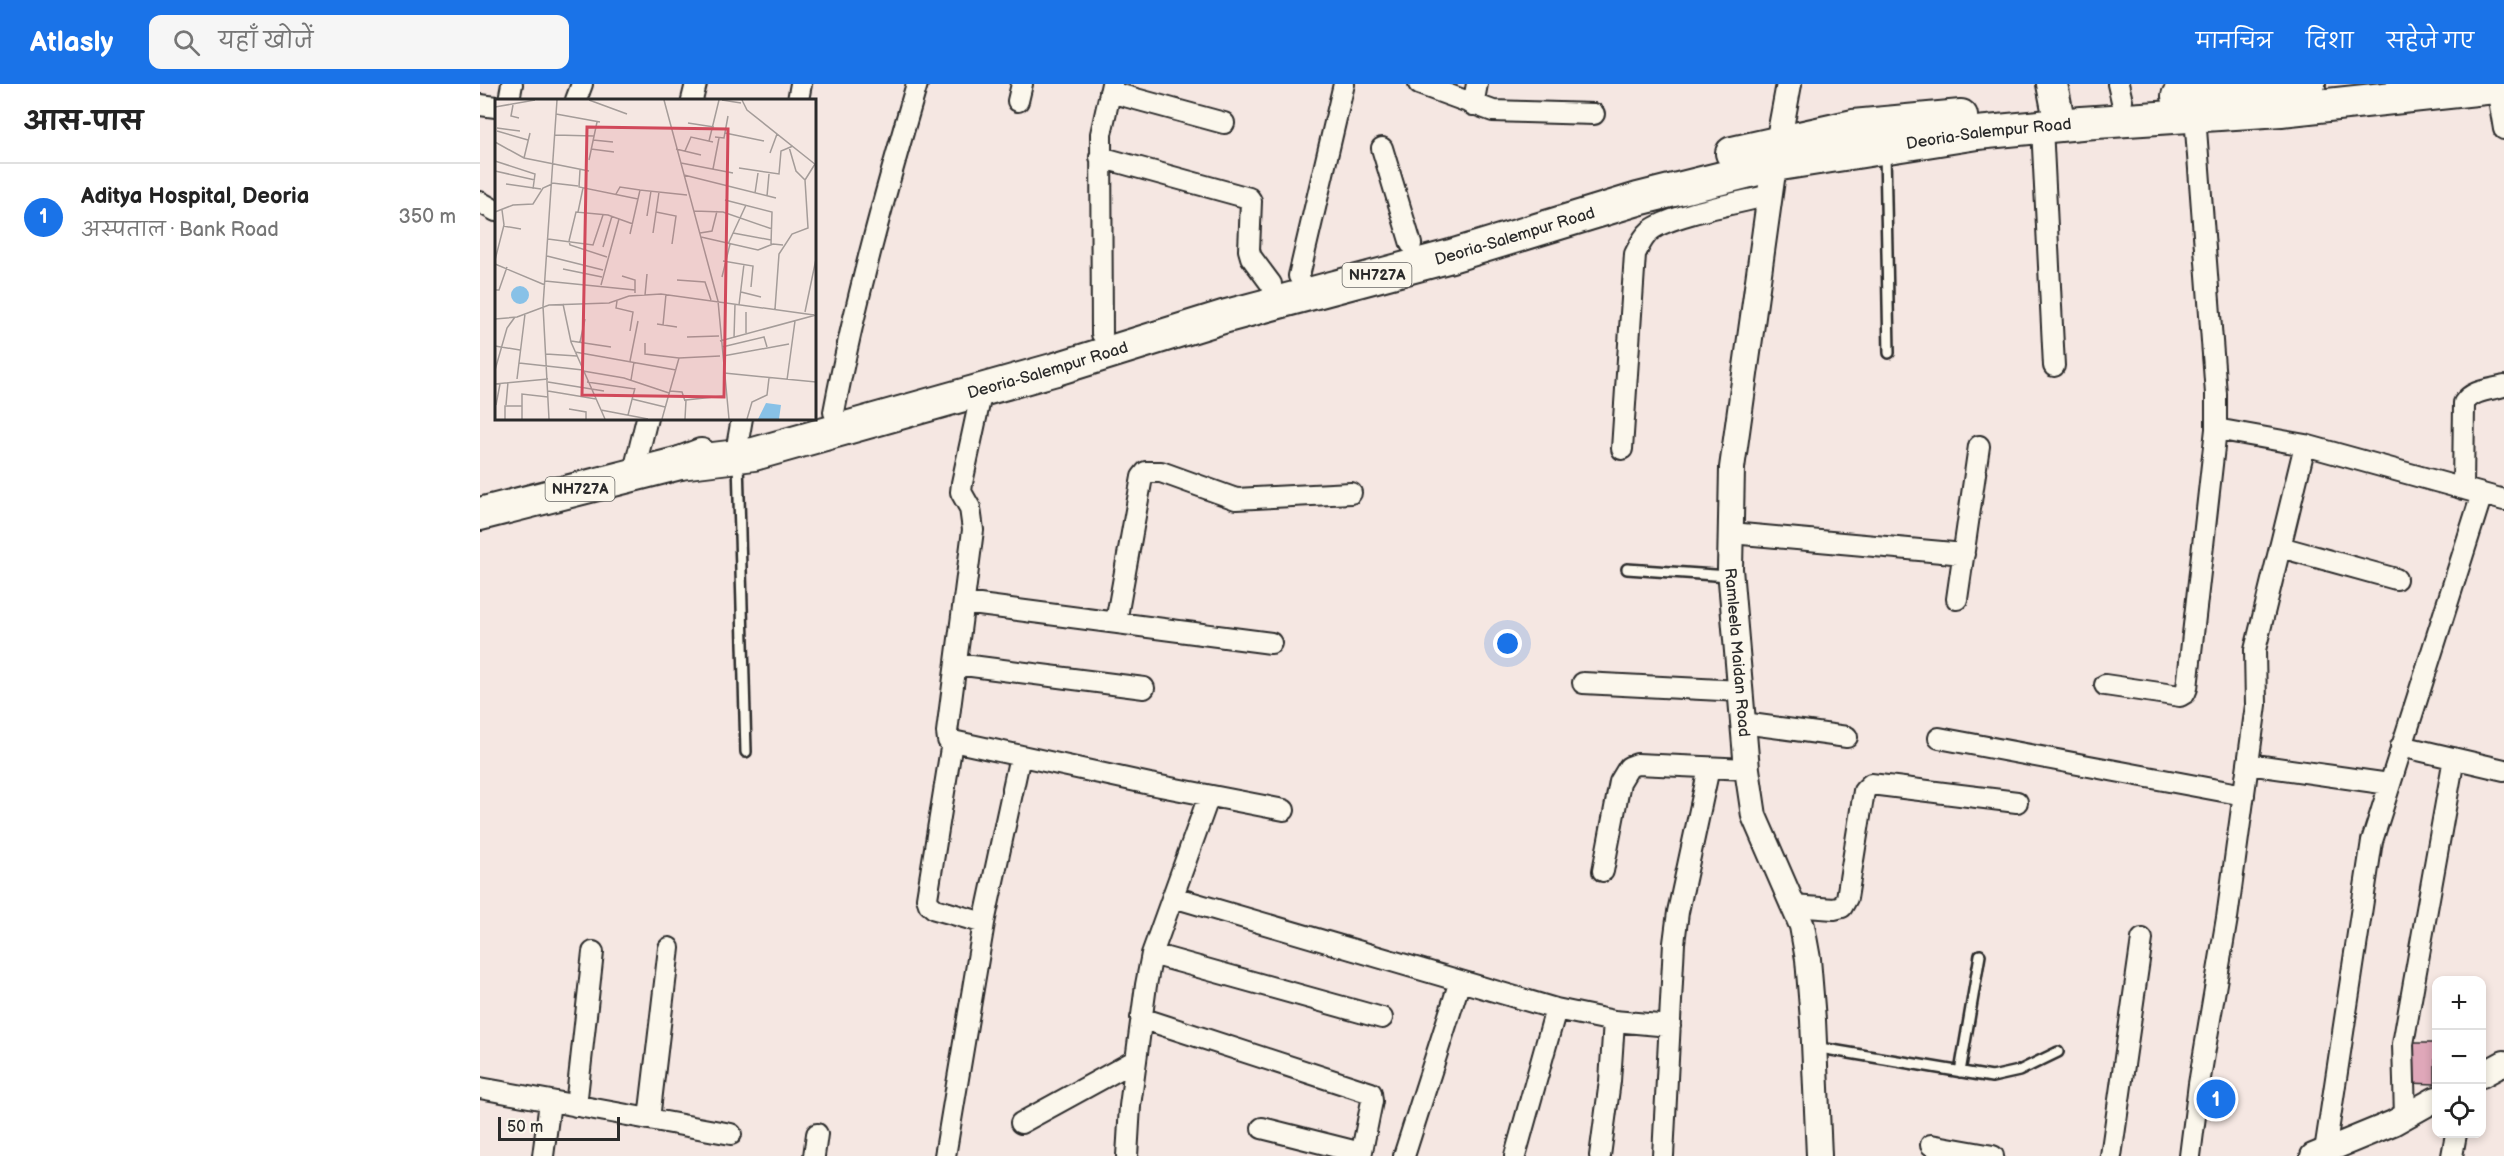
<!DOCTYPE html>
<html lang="hi">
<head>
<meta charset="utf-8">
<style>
	:root { --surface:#fff; --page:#f6f6f6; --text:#222; --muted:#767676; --line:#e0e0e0; --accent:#1a73e8 }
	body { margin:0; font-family:"Balsamiq Sans","Playpen Sans Deva",sans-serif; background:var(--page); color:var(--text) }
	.controls { position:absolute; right:18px; bottom:18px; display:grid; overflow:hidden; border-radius:12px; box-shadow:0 3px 9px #0003 }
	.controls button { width:54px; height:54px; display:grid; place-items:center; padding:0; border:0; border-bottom:2px solid var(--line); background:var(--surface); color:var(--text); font:30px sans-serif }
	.scale { position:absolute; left:18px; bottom:15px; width:122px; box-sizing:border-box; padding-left:6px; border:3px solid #2b2b2b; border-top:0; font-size:16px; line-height:21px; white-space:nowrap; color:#2b2b2b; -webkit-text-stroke:4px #fbf7ec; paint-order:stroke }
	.you { position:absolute; left:1028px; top:560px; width:21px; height:21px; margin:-15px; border:4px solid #fff; border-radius:50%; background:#1a73e8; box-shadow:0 0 0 9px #1a73e833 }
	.badge { display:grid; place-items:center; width:39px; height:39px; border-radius:50%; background:var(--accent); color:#fff; font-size:20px; font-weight:700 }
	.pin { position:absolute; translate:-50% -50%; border:3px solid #fff; box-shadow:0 2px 6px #0006 }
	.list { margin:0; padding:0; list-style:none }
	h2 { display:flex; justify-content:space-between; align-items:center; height:78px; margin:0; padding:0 24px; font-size:26px }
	h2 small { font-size:20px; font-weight:400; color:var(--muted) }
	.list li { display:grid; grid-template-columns:39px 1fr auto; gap:18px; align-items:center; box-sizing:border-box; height:108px; padding:0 24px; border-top:2px solid var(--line) }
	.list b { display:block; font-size:22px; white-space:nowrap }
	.list p { margin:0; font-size:20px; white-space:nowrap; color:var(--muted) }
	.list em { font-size:20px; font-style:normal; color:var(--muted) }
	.icon { flex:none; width:33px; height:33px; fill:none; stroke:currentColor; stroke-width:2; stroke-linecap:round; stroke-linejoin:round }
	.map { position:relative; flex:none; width:2024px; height:1072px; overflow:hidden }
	header { display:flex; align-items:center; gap:36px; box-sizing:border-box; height:84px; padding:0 30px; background:var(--accent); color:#fff }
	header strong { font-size:28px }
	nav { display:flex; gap:33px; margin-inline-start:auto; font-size:21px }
	.search { width:420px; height:54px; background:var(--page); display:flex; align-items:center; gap:15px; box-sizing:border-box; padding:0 21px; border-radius:12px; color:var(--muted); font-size:22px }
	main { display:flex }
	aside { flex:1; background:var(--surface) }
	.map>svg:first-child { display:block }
	.building { fill:#dfa7b9; stroke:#2b2b2b; stroke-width:1.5 }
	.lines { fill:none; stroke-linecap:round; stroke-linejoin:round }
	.service-casing { stroke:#2b2b2b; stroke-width:14 }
	.minor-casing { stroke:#2b2b2b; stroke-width:24 }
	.tertiary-casing { stroke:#2b2b2b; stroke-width:28 }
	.primary-casing { stroke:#2b2b2b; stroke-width:34 }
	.trunk-casing { stroke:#2b2b2b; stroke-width:36 }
	.service { stroke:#fbf7ec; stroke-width:9 }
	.minor { stroke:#fbf7ec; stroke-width:20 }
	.tertiary { stroke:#fbf7ec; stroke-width:24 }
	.primary { stroke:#fbf7ec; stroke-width:30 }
	.trunk { stroke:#fbf7ec; stroke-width:32 }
	.labels { text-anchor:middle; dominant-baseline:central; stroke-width:5; stroke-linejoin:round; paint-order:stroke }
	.shield { fill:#fbf7ec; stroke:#696865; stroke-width:1.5 }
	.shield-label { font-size:15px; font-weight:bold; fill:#2b2b2b }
	.street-label { font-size:16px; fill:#2b2b2b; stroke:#fbf7ec }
	.inset-road { fill:none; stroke:#a49c99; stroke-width:1.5 }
	.view { fill:#d1495b; fill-opacity:0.15; stroke:#d1495b; stroke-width:3 }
	.inset-edge { fill:none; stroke:#2b2b2b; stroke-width:3 }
</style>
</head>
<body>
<header>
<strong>Atlasly</strong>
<div class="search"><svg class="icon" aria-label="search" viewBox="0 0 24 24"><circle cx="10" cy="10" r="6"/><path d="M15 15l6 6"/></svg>यहाँ खोजें</div>
<nav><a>मानचित्र</a><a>दिशा</a><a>सहेजे गए</a></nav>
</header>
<main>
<aside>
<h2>आस-पास<small></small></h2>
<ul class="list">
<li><span class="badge">1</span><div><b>Aditya Hospital, Deoria</b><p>अस्पताल · Bank Road</p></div><em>350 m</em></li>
</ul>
</aside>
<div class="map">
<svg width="2024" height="1072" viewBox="0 0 2024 1072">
	<rect width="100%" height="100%" fill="#f5e7e2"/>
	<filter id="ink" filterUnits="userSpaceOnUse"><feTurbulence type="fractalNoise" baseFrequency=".0167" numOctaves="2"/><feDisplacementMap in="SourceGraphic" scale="12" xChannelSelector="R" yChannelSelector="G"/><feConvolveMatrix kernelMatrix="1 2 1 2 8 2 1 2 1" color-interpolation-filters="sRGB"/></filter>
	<g filter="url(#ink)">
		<!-- building -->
		<path class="building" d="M1930,959h25v41l-26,-1z
			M1721,1002l32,3 -2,23 -32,-3z"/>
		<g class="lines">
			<defs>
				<path id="service" d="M1405,67l4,202
					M258,377l8,291
					M1147,485l102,7
					M1334,963l178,30 27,-6 39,-19
					M1480,988l20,-117"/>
				<path id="minor" d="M939,0l74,27 101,3
					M1638,0l4,17
					M2017,3l7,42
					M630,8l114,31
					M29,16l3,-16
					M96,16l6,-16
					M212,16l4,-16
					M318,16l3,-16
					M538,17l4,-17
					M0,21l16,2
					M993,21l4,-21
					M1562,43l12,239
					M902,64l29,96
					M620,73l149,41 2,3 -2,49 2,7 20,27
					M0,118l16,9
					M819,192l45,-192
					M622,250l-1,-200 11,-50
					M502,306l-20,93 -1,9 9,16 3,22 -26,202 1,8 202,44 134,26
					M354,328c21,-111 51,-219 83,-328
					M1736,345l89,16 199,55
					M1142,365l13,-195c4,-8 8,-17 15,-23 19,-16 93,-29 120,-36
					M258,372v-15l4,-23
					M153,391l14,-57
					M1983,405l1,-86c8,-13 26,-13 40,-17
					M1251,449l233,21
					M1800,463l116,32
					M1477,515l22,-153
					M484,519l307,40
					M636,538l26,-145 4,-5h15l75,27 115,-6
					M476,580l188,24
					M1103,599l158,8
					M1625,601l75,11 5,-3 2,-5 29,-259v-35l-21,-278
					M1263,639l104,14
					M1459,654l305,57
					M472,658l-25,156 2,6 6,5 49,14
					M1921,662l103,24
					M1768,680l141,20
					M1123,787l17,-89 9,-15 8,-3 110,5
					M693,813l383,112 58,12 56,5
					M1313,822l41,3 8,-2 5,-9 17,-107 7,-7 146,18
					M672,870l230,64
					M661,934l230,75 1,8 -11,55
					M0,1004l251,46
					M96,1022l17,-154
					M1925,1033l-2,-73 51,-286
					M169,1035l20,-171
					M541,1039l115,-63
					M782,1044l99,25
					M1451,1061l62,11
					M1845,1067l47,-310 110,-347
					M63,1072l7,-54
					M334,1072l3,-22
					M465,1072l39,-233 36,-167
					M647,1072l3,-50 16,-121 6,-31 57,-158
					M924,1072l56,-175
					M1035,1072l41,-147
					M1120,1072l10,-75 4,-60
					M1183,1072l11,-213 4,-31 31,-144
					M1631,1072l31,-217
					M1710,1072l9,-72 28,-166 29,-213 -1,-55 50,-205
					M1972,1072l4,-22"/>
				<g id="tertiary">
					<path id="s1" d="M1309,0l-15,81 -42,303 -2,101 17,200 7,47 48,110 6,33 5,61 6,136"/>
					<path d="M2002,991l22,-12"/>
					<path d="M1833,1072l80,-33 43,-24"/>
				</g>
				<path id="primary" d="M1572,0l8,41"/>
				<g id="trunk">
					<path d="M1698,12l131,-12"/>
					<path d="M1252,69l121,-27 108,-10"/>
					<path id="s2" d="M200,379l74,-9 302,-85 167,-52 228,-61 187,-57 136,-34 203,-32 104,-10 200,-13 223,-24"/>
					<path d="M0,430l200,-51 21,-8"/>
				</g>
			</defs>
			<!-- service casing -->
			<use href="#service" class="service-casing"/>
			<!-- minor casing -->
			<use href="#minor" class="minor-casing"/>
			<!-- tertiary casing -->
			<use href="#tertiary" class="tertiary-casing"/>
			<!-- primary casing -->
			<use href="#primary" class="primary-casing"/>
			<!-- trunk casing -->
			<use href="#trunk" class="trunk-casing"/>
			<!-- service -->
			<use href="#service" class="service"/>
			<!-- minor -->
			<use href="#minor" class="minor"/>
			<!-- tertiary -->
			<use href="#tertiary" class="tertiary"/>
			<!-- primary -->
			<use href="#primary" class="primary"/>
			<!-- trunk -->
			<use href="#trunk" class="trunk"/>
		</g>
	</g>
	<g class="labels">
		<!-- shield labels -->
		<g class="shield">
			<rect x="862.5" y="179" width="69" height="24" rx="4.5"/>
			<rect x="65.5" y="393" width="69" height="24" rx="4.5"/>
		</g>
		<g class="shield-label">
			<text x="897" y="191">NH727A</text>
			<text x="100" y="405">NH727A</text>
		</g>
		<!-- street labels -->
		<g class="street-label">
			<text stroke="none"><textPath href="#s2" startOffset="1352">Deoria-Salempur Road</textPath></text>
			<text stroke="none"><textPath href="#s2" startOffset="866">Deoria-Salempur Road</textPath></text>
			<text stroke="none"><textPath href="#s2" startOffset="380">Deoria-Salempur Road</textPath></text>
			<text stroke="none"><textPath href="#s1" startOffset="573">Ramleela Maidan Road</textPath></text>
		</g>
	</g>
	<!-- overview -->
	<g transform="translate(15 15)">
		<rect width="321" height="321" fill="#f5e7e2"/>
		<path d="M16 196a9 9 0 1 1 18 0a9 9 0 1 1-18 0ZM271,304l15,2 -2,14h-21z" fill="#88c1e7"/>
		<path class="inset-road" d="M94,1l38,14M169,1l54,201 11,118M227,1l19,3M247,1l5,10 69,55M18,6l-2,11 8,2M0,8l40,-7M61,15l44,8M193,24l26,4M2,29l23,3M2,32l31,9M230,34l39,8M60,36l39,1M220,38l9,1 4,-22M98,41l20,2M214,42l10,-41M0,43l29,16 65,13M294,48l7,24 9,9M96,50l23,3M181,50l25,6M190,52l6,-14 22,5M275,54l7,-19M29,59l6,-25M94,61l8,-38M0,62l40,13 -2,15M186,64l52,10M244,69l40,6 2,-23 12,-5M218,70l6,-31M85,71l-1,17 59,12M0,72l40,9M189,76l92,23M57,84l26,3M11,85l35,5M260,94l3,-20M121,95l4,-7 20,3M272,97l2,-22M230,101l47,12 -1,32M199,112l29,1 49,17M0,113l18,-7 20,-1 10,-16 9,-4M83,113l5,-24M161,113l20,4 -4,28M152,117l4,-25M8,127l18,3M158,134l6,-41M205,134l12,-2 5,-20M238,134l38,7M135,135l10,-44 47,5M206,138l57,13 15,-6 10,1M53,140l45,6 10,-30M74,142l7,-29 32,3 25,9M74,142l1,4 37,12M233,145l18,-39M108,148l9,-31M52,157l56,14M0,161l9,-35 -2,-15M228,162l30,5 -2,21M0,165l50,21M68,170l39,8M127,177l13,4v13M227,178l8,-33M182,181l28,2 6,18M50,182l90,9M106,186l18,-66M0,191h4l8,-23M246,193l20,5M150,196l2,-21M122,202l-1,7 17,4 -3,19M68,205l8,38 34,77M244,206l5,-41M280,210l4,-55 13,-20 16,-6 -3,-48 10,-16M251,213v21M310,213l11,-53M0,220l22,-2 32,-12 60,-2 20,-7 32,-2 153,21M162,225l20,3M168,226l3,-31M192,238l32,-1M239,239l1,-34M76,242l40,6M225,242l96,-26M85,243l5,-23M150,244v11l34,4 41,-2M0,247l25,4M227,248l42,-10 3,10M80,253l101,18M51,255l31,2M228,257l66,-12M135,262l8,-40M24,264l64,7M0,271l12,-42 8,-11M88,272l41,7 45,15M229,274l92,9M22,280l8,-65M136,281l3,-18M292,281l8,-59M53,283l56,9M92,283l48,7M0,285l53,-5M53,292l48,8M175,292l12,1 3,9M137,300l33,8M1,306l4,-21M11,306l2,-23M74,310l17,3v7M106,311l47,9M133,316l7,-27M10,320v-13h17M27,320v-25l26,3M54,320l-6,-113 14,-206M167,320l17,-61M190,320l1,-19 37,-4M252,320l5,-17 15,-7 2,-17"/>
		<path class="view" d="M92,28l141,2 -4,268 -142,-2z"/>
		<rect width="321" height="321" class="inset-edge"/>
	</g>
</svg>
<div class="controls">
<button>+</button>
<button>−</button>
<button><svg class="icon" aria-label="locate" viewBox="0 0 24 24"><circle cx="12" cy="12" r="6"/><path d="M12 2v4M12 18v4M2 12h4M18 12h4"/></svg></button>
</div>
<div class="scale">50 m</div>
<div class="you"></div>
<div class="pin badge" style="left:1736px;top:1015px">1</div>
</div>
</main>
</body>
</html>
